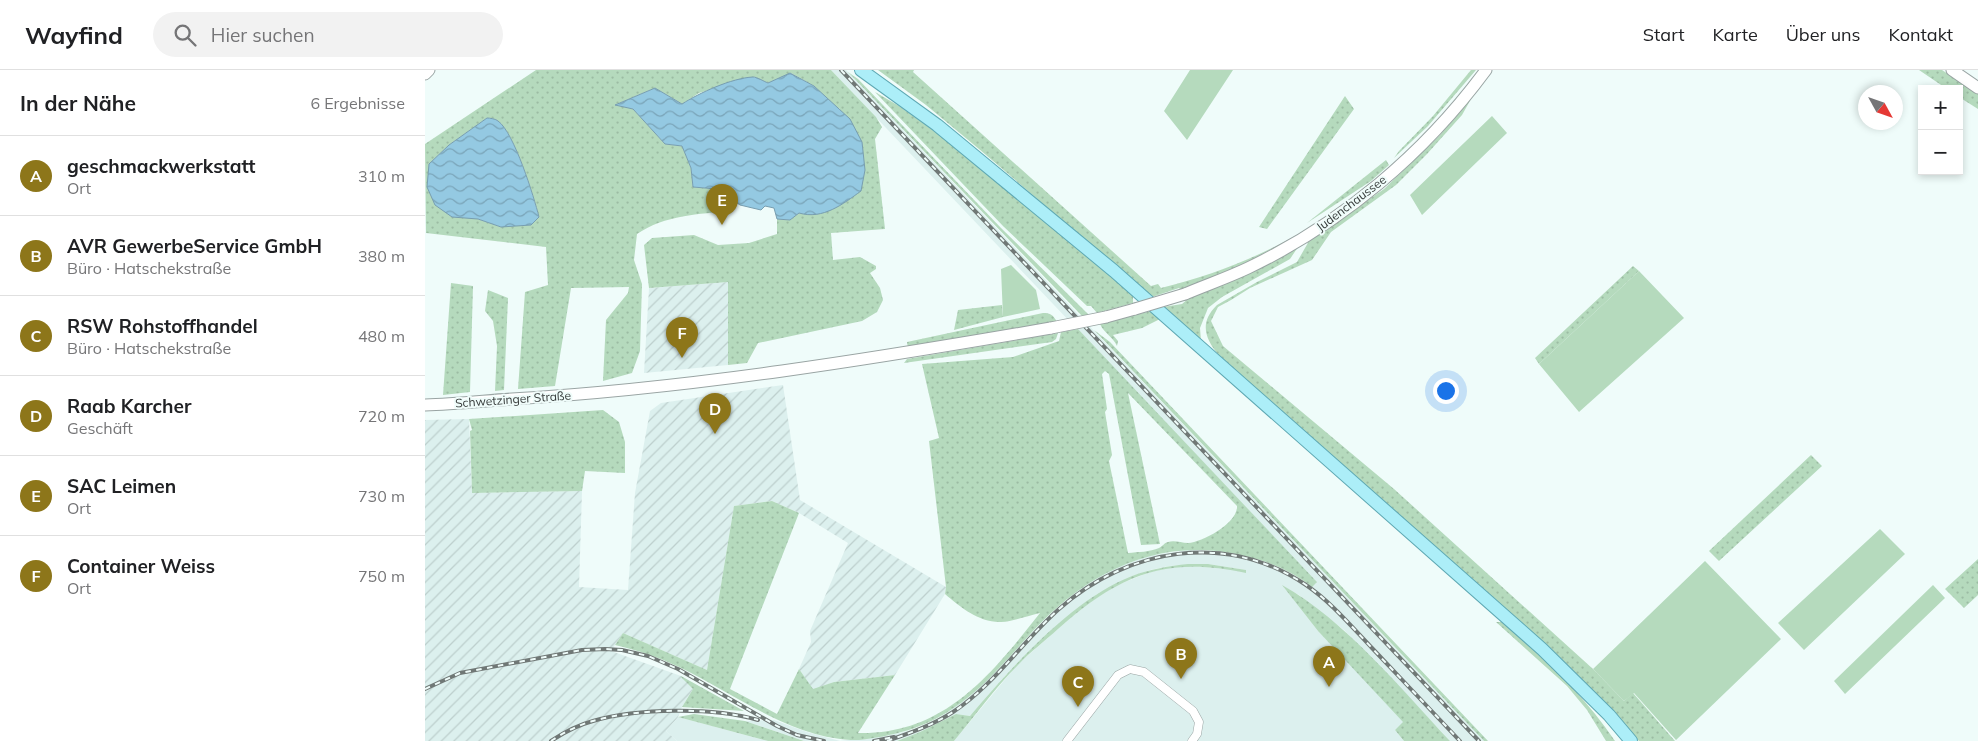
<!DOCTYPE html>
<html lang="de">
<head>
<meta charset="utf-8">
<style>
	:root { --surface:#fff; --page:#f2f2f2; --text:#202124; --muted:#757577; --line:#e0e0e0; --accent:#8d761a }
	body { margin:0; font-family:Mulish,sans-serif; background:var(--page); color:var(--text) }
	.controls { position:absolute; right:15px; top:15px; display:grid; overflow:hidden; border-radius:0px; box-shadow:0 2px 8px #0003 }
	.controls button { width:45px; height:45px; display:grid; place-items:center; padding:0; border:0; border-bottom:1px solid var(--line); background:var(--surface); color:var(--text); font:25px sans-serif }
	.compass { position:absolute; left:1433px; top:15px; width:45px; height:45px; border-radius:50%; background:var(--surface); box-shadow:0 2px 8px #0003; rotate:130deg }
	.you { position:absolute; left:1020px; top:320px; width:18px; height:18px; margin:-12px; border:4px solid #fff; border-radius:50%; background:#1a73e8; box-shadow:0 0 0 8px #1a73e833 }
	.badge { display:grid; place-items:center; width:32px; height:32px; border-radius:50%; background:var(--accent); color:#fff; font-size:16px; font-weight:700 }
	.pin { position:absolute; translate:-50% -41px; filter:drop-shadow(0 1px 2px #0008) }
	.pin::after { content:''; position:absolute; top:26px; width:18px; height:15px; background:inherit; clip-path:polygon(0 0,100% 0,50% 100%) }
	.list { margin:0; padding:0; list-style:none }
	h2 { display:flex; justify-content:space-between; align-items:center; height:65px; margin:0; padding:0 20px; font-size:21px }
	h2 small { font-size:16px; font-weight:400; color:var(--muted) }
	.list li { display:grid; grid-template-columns:32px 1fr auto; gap:15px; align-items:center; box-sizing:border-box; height:80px; padding:0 20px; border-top:1px solid var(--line) }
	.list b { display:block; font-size:19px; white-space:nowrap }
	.list p { margin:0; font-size:16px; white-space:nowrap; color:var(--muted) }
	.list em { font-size:16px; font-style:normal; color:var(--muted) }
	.icon { flex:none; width:28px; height:28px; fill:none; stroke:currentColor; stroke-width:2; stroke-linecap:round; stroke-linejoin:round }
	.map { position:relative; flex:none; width:1553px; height:671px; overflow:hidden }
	header { display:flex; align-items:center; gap:30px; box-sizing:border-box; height:70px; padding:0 25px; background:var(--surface); border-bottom:1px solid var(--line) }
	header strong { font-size:24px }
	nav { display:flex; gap:28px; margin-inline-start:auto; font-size:18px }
	.search { width:350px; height:45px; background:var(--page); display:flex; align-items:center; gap:12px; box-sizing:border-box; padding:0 18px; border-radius:28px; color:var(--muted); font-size:19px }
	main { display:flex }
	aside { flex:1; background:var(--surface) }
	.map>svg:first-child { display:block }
	.built { fill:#dcf0ee }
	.industrial { fill:url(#industrial-furrows) }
	.grass { fill:url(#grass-dots); fill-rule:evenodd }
	.garden { fill:#b5dabd }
	.water { fill:url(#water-waves); stroke:#789eb0 }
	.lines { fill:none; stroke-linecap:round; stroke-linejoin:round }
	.street-casing { stroke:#99a4a3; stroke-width:9 }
	.secondary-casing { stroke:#99a4a3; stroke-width:13 }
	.primary-casing { stroke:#5ea8b3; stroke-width:14 }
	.street { stroke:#fff; stroke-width:8 }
	.secondary { stroke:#fff; stroke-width:11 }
	.primary { stroke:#aceef8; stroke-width:12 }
	.rail-casing { stroke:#707876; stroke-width:4 }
	.rail { stroke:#effcfa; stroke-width:2; stroke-dasharray:5.5; stroke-linecap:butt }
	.secondary-bridge-casing { stroke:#99a4a3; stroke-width:13; stroke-linecap:butt }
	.secondary-bridge { stroke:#fff; stroke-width:11 }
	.labels { text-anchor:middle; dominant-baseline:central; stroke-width:4; stroke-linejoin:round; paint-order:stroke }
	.street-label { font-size:12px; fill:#363b3a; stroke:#effcfa }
</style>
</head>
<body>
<header>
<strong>Wayfind</strong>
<div class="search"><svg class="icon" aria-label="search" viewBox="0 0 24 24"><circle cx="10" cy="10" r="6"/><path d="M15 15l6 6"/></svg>Hier suchen</div>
<nav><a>Start</a><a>Karte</a><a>Über uns</a><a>Kontakt</a></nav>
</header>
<main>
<aside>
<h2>In der Nähe<small>6 Ergebnisse</small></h2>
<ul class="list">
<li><span class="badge">A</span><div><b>geschmackwerkstatt</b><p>Ort</p></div><em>310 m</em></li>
<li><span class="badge">B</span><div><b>AVR GewerbeService GmbH</b><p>Büro · Hatschekstraße</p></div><em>380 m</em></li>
<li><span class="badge">C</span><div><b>RSW Rohstoffhandel</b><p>Büro · Hatschekstraße</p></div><em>480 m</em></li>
<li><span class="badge">D</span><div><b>Raab Karcher</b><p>Geschäft</p></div><em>720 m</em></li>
<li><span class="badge">E</span><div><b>SAC Leimen</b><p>Ort</p></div><em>730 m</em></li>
<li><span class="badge">F</span><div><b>Container Weiss</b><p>Ort</p></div><em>750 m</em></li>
</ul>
</aside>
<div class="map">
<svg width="1553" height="671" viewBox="0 0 1553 671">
	<defs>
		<pattern id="industrial-furrows" width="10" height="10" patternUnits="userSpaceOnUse" patternTransform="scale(1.25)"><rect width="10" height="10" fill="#dcf0ee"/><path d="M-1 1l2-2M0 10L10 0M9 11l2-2" fill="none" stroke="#bdcfcd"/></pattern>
		<pattern id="grass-dots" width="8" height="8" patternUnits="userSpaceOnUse" patternTransform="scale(1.25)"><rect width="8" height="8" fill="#b5dabd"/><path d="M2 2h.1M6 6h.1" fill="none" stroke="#9cbca3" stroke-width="1.8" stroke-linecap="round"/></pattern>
		<pattern id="water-waves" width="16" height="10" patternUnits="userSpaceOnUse" patternTransform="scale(1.25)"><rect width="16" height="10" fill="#94c9e2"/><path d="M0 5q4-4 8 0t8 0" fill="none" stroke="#7aa4b8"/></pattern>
	</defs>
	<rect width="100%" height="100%" fill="#effcfa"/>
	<!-- built -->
	<path class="built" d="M406,0h15l638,671h-34l-106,-111 -45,-35 -16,-9 35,45 86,91 -9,8 9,11h-450l63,-76 66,-58 32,-21 35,-14 19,-4 20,-2 57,4 -38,-6 -39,2 -19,4 -18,6 -35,18 -57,48 -37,36 -33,38 -14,-2 -36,18 -23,9h-93l-59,-20 29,-1 33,12 33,9 46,-5 30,-7 23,-11 31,-22 74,-76 29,-26 35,-23 39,-15 42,-6 41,3 40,11 42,22 5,-4z
		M253,647l90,24h-91l-11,-10z"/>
	<!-- industrial -->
	<path class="industrial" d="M303,212v83l-84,8 5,-85z
		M358,315l17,115 146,87 -1,7 -50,81 -61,7 -21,8 -14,-21 12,-27 -1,-11 38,-88 -49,-30 -27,-12 -38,5 -27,164 -84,-37 -12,18 70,25 12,13 -11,18 -4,10 -12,14 11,10h-252v-321l44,-1 3,74 110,-2 -3,96 49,3 7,-97 15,-82 11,-8z"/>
	<!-- grass -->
	<path class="grass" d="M111,0h295l45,47 6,10 -7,12 10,90 -54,4 2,27 27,-3 16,9v3l-6,4 10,15 3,12 -6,12 -15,9 -104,22 -11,20 -19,2v-83l-79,6 -5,-43 8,-7 42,-3 24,10 31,-2 28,-9v-15l13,1 9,-7 41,-104 -11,-7 -15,-16 -23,-13 -23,10 -14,-6 -55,16 -17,11 -27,-16 -38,16 16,5 32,35 17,2 9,22 2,19 24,2 -2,9 17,13c-33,3 -67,4 -95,23l-3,26 8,24 -2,67 -8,22 -29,8 3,-61 22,-27 1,-6 -58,1 -16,98 -37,3 7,-97 23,-7 -2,-38 -120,-14 -1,-89zM62,48c3,0 9,1 11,3 16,11 36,76 41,96l-38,10 -23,-8 -49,-55 20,-19z
		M453,0h36l-1,2 238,214 7,-2 3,4c46,-11 93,-29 134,-52 40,-22 76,-52 112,-79l-90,69 -82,42 -54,22 -2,-2 -27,9 -173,-148 -53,-44z
		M1046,0h5l-48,56 -34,32 5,-7 34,-35z
		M1494,0h23l36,24v15l-19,-12v-8h-12z
		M423,2l10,7 143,149 88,87 -7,1z
		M450,22l24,14 84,60 150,130v7l-36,10 -6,-7h-4l-84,-80z
		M920,26l9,13 -87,120 -8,-2z
		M1046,29l-9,16 -35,39 -31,31 -65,47 -19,28 -62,28 -19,12 -13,7 -7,14 12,25 171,143 199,180 31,32 9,-8 42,48h-36l-59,-62 -339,-301c-19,-20 -53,-45 -24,-73l40,-23 40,-20 12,-21 75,-52 55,-53z
		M961,90l3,5 -18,16 -64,42z
		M873,177l-8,12 -68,38 -14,11 -8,20 1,13 -38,-34 19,-3 7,-6 61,-25z
		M1208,196l6,5 -100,93 -4,-6z
		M26,213l22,3 -3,106 -27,3z
		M63,220l20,8 -4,92 -9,1 2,-45 -4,-25 -8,-10z
		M577,235l1,12 -49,13 4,-20z
		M726,241l9,8 -18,9 -29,7 5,6 -1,5c-4,-9 -13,-13 -17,-22z
		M618,243c8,0 10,2 14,9l-149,26 -1,-6z
		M653,259l239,253 -5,5c-28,-22 -62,-32 -95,-36 -74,-8 -137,29 -185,81 -25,27 -49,57 -80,77 -27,19 -59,27 -93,31 -65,1 -125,-47 -180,-73 -21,-10 -42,-17 -64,-22l8,-12 84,37 27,-164 38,-5 27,12 -69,176 47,25 22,-45 14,20 21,-7 61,-7 -37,58c86,2 133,-58 182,-120 -13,3 -26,8 -39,9 -21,1 -41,-15 -56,-28l1,-7 -17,-146 10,-3 -17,-74 91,-7 46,-16 2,-9zM680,301l4,3 32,171 19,-1 -32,-151 109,113c1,17 -34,36 -49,37 -7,0 -13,-3 -20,-1 -4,1 -5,4 -9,6 -9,4 -21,4 -31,5l-19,-92 3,-6 -7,-43 2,-3 -5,-35z
		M669,260l16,12 378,399h-4z
		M633,263l-2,6 -4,3 -148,21 3,-4z
		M178,340l16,12 6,20v31l-40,-2 -3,20 -110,2 -2,-62 2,-1 -3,-11z
		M1386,385l11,11 -103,95 -10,-10z
		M1553,489v36l-14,13 -19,-19z
		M763,494h20l38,6v3c-81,-18 -129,3 -188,56 -13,12 -28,23 -40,36 -23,23 -43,51 -64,76h-57l23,-9 36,-18 14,2c41,-48 102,-117 162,-140 18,-7 37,-10 56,-12z
		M857,515c64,36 118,103 168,156h-46l-9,-11 8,-8 -85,-91z
		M1071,552h8c40,36 81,74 111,119h-9l-19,-31 -20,-24z
		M256,607v-1l63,35 -62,-4 11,-18z
		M269,644l51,7 59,20h-36l-90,-24z"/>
	<!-- garden -->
	<path class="garden" d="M765,0h43l-46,70 -23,-29z
		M1067,46l15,17 -85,82 -12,-20z
		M586,195l25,25 4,19 -37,8 -2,-48z
		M1214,201l45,47 -105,94 -40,-48z
		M1455,459l25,25 -101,96 -26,-27z
		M1280,491l76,78 -105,101 -42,-47 -10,8 -31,-32z
		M1508,515l12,13 -100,96 -11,-13z"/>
	<!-- water -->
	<path class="water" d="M365,3l24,13 36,33 12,23 3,28 -4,21c-18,13 -38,29 -62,22l-9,7 -13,-1 -3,-11 -9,-2 -4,4 -21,-5 -23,-16 -24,-2 -2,-19 -9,-22 -17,-2 -32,-35 -18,-4 40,-17 27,16c17,-11 50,-26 71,-27 4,0 10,4 15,6z
		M62,48c3,0 9,1 11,3 16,11 36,76 41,96l-8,8 -30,2 -23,-8 -26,-2 -17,-12 -8,-18 2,-23 20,-19z"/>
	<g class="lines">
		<defs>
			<path id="street" d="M642,671l51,-66 12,-6 14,3 49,39 6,11 -2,12 -5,7"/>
			<path id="secondary" d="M1527,0l26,18
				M0,4l4,-4
				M760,224c21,-9 42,-16 63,-26 94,-45 176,-114 238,-198
				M681,247l29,-8
				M0,335c29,-1 58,-4 87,-6 181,-11 360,-40 539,-71"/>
			<path id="primary" d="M436,0l76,55 177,146 428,378 67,66 22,26"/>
		</defs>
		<!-- street casing -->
		<use href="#street" class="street-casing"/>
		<!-- secondary casing -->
		<use href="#secondary" class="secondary-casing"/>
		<!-- primary casing -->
		<use href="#primary" class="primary-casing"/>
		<!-- street -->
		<use href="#street" class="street"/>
		<!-- secondary -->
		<use href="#secondary" class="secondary"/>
		<!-- primary -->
		<use href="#primary" class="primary"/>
		<defs>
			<path id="rail" d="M416,0l638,671
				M0,619l35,-16 122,-23 23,-1 17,1 26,6 30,13 99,57 20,9 27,6
				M126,671c12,-8 27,-16 42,-20 44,-13 121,-14 165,-1
				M449,671l20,-4
				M462,671c23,-8 46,-16 66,-29 41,-27 69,-70 106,-103 69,-61 167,-78 247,-24 25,17 45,41 66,63 29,31 59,62 88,93"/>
		</defs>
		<!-- rail casing -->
		<use href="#rail" class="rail-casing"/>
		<!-- rail -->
		<use href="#rail" class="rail"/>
		<defs>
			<path id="secondary-bridge" d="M710,239l50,-15
				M626,258l55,-11"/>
		</defs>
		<!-- secondary-bridge casing -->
		<use href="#secondary-bridge" class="secondary-bridge-casing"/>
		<!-- secondary-bridge -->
		<use href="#secondary-bridge" class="secondary-bridge"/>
	</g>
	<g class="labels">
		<!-- street labels -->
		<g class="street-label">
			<text transform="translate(926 133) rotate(-37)">Judenchaussee</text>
			<text transform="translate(88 329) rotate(-4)">Schwetzinger Straße</text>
		</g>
	</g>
</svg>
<div class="controls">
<button>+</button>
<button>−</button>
</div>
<svg class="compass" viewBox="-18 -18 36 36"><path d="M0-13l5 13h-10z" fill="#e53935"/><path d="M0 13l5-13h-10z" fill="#757577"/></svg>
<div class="you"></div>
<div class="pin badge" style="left:904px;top:617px">A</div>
<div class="pin badge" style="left:756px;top:609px">B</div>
<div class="pin badge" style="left:653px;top:637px">C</div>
<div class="pin badge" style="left:290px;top:364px">D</div>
<div class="pin badge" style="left:297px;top:155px">E</div>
<div class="pin badge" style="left:257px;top:288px">F</div>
</div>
</main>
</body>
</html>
